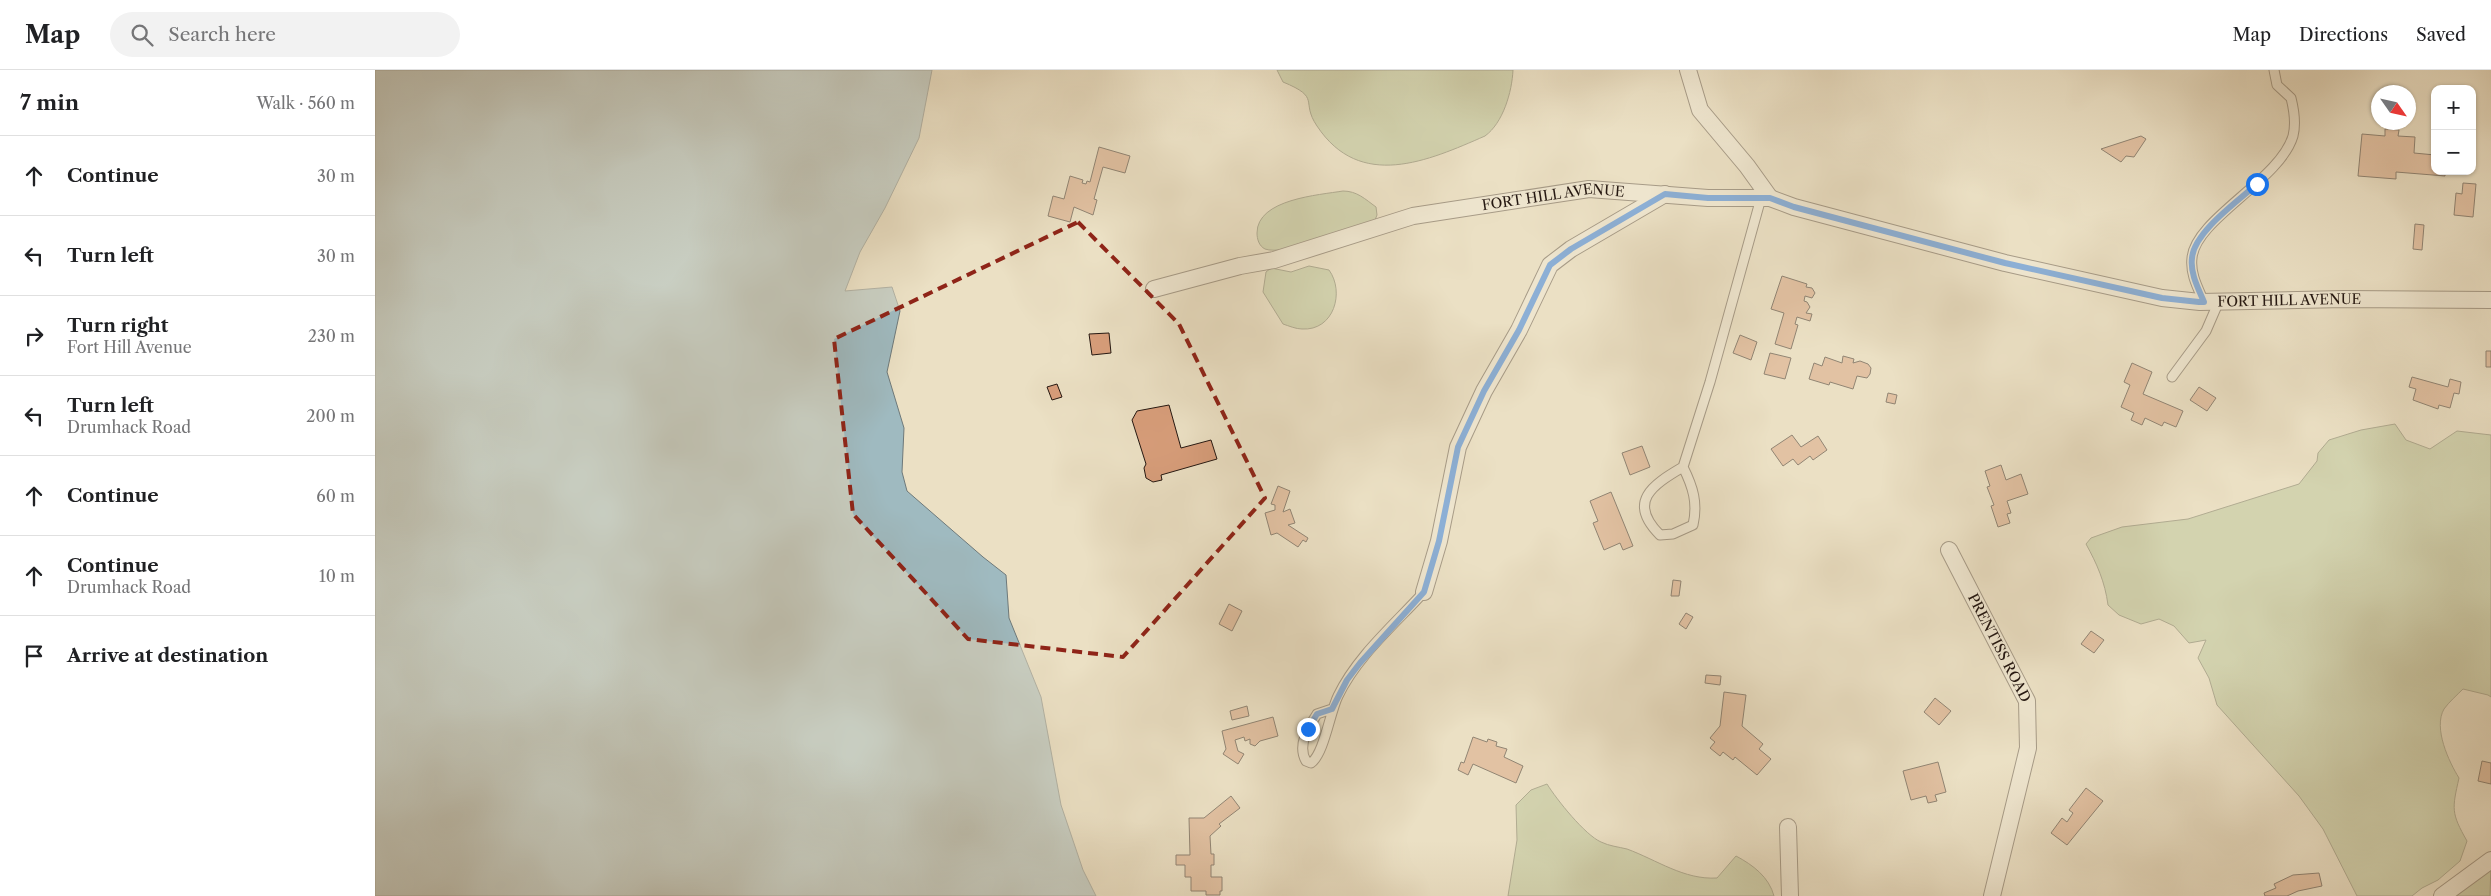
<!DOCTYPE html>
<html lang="en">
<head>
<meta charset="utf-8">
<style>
	:root { --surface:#fff; --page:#f2f2f2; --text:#202124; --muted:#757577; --line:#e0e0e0 }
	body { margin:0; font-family:"Libre Caslon Text",serif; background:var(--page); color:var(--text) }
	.controls { position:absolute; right:15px; top:15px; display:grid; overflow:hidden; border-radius:10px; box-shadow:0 1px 4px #0004 }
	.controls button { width:45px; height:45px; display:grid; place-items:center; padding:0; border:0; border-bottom:1px solid var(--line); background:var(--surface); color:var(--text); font:25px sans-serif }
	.compass { position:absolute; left:1996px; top:15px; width:45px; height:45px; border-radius:50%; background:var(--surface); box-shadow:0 1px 4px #0004; rotate:124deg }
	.stop { position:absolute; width:15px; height:15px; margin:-11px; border:4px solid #1a73e8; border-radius:50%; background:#fff }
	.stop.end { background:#1a73e8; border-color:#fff; box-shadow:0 1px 5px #0008 }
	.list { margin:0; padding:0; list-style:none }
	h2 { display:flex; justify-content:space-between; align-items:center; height:65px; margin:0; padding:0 20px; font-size:21px }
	h2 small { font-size:16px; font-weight:400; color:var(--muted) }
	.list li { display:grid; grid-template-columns:32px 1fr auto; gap:15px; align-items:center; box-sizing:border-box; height:80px; padding:0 20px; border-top:1px solid var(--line) }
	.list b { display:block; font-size:19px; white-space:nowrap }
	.list p { margin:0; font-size:16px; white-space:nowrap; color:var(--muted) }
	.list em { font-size:16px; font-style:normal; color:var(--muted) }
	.icon { flex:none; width:28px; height:28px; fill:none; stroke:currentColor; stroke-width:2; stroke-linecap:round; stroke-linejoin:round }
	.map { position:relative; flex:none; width:2116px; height:826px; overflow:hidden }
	header { display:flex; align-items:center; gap:30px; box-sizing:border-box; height:70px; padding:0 25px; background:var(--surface); border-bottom:1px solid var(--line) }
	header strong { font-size:24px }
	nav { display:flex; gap:28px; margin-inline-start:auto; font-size:18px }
	.search { width:350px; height:45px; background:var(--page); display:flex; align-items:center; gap:12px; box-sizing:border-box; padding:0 18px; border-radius:28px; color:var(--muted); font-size:19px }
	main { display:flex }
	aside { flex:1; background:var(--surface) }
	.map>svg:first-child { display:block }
	.green { fill:#b5c396; stroke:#6c6d54 }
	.water { fill:#9fbac0; stroke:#6e797a }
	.building { fill:#d89e7b; stroke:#241711 }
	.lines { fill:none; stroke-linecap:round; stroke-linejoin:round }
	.service-casing { stroke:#56493e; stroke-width:11 }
	.minor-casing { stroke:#56493e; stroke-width:18 }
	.service { stroke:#f2ebd9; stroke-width:9 }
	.minor { stroke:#f2ebd9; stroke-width:16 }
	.route { stroke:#1a73e8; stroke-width:6 }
	.marked { fill:none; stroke:#8f2418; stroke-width:4; stroke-dasharray:10 6; stroke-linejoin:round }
	.labels { text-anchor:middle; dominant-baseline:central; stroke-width:4; stroke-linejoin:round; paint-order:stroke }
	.street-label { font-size:14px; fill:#241711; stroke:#f2ebd9 }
</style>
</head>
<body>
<header>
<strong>Map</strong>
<div class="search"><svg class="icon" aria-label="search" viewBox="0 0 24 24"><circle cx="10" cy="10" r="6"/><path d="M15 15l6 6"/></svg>Search here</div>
<nav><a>Map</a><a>Directions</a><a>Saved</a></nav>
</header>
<main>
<aside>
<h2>7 min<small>Walk · 560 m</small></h2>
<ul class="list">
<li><svg class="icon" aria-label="ahead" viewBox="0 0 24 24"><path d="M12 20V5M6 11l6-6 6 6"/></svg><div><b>Continue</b></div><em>30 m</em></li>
<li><svg class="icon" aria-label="left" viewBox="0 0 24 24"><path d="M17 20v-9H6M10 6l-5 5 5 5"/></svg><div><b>Turn left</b></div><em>30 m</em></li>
<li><svg class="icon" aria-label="right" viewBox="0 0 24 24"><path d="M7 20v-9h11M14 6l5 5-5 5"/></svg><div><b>Turn right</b><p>Fort Hill Avenue</p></div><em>230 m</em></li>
<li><svg class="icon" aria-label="left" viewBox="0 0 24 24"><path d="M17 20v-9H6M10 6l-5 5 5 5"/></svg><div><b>Turn left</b><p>Drumhack Road</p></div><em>200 m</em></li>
<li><svg class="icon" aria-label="ahead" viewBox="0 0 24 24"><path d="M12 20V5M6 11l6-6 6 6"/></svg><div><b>Continue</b></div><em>60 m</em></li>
<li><svg class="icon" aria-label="ahead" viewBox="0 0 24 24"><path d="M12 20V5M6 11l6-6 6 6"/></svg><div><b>Continue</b><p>Drumhack Road</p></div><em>10 m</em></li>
<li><svg class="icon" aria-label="arrive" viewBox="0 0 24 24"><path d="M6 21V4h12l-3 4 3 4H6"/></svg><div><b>Arrive at destination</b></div></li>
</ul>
</aside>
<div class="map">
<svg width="2116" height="826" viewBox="0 0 2116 826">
	<rect width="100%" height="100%" fill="#ebe0c4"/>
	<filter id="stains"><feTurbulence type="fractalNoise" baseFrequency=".004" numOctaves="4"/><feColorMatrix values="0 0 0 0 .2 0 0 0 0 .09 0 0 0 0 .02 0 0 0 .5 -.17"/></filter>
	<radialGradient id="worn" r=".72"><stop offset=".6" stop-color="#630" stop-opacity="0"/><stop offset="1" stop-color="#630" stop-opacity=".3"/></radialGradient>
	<!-- green -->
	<path class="green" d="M902,0h236c-1,22 -10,53 -28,66 -57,25 -125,55 -168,-10 -17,-25 5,-28 -34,-44z
		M968,121c14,0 22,8 33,16l1,8 -4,10c-21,6 -90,31 -108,24 -6,-3 -8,-10 -8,-16 0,-34 62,-38 86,-42z
		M934,196l20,4c16,22 5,61 -27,59 -6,0 -13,-3 -19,-5l-20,-32 3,-20 5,-4 20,4z
		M2020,354l11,16 24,9 27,-18 34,4v262l-3,-2 -25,-6c-6,6 -14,13 -19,20 -11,19 5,53 15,69 -7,31 -8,35 8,63l-7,20 -22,19 -16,8 -10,8h-55l-34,-67 -24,-33 -82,-91 -8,-27 -11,-20 8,-18 -17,3 -15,-17 -15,-7 -18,5 -22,-9 -11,-10c-3,-23 -11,-41 -22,-61l5,-6 31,-11 66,-8 111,-35 18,-23 1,-8 11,-13 32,-10z
		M1172,714c10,16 38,51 54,58 8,4 18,5 26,7 30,11 57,31 90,29l19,-22c17,9 33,21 38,40h-266l9,-56 -1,-35 15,-15z
		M2116,791l-1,35h-46z"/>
	<!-- water -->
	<path class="water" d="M0,0h557l-13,68 -34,70 -25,44 -15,39 47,-4 8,24 -13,61 17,56 -2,44 5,19 76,66 23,18 3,43 32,79 20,108 22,65 13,26h-721z"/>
	<!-- building -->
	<path class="building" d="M2010,59l14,1 -1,6 17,1 -1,16 21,2v16h10v5l-49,-4v7l-38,-3 4,-42 23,2z
		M1766,66l5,3 -12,18 -8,-1 -5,6 -20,-13z
		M724,77l31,9 -5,17 -22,-6 -9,32 3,1 -4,15 -19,-8 -4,15 -22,-6 5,-20 11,3 6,-23 13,4 -1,3 4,1 1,-3 3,1z
		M2088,113l13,1 -3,33 -19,-2 2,-22 6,1z
		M2040,154l9,1 -2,25 -9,-1z
		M1407,206l25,8 -1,3 6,1 3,5 -3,5 -7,-2 -1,5 3,1 3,5 -4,6 6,1 -2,7 -13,-4 -2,7 3,1 -7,24 -16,-5 9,-31 -13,-4z
		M734,263l2,20 -19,2 -3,-21z
		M1365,265l17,7 -6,18 -18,-7z
		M2111,281h5v16h-5z
		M1395,283l21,5 -6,21 -21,-5z
		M1468,286l11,3 -1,4 7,-2 8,3 3,4 -1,6 -3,4 -10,-2 -4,13 -23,-7 -1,3 -20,-6 5,-16 8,3 3,-9 17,6z
		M1757,293l20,9 -9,22 40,17 -7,16 -12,-5 -2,4 -17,-8 -3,7 -11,-5 3,-7 -13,-6 9,-22 -6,-3z
		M2037,307l36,10 2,-8 11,3 -2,12 -5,-1 -4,15 -11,-3 -1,4 -25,-9 3,-11 -7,-2z
		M682,314l5,13 -10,3 -5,-13z
		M1824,317l17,11 -9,13 -17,-11z
		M1513,323l9,2 -2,9 -9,-2z
		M794,335l12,43 30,-8 6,19 -56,16 1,5 -9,2 -7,-4 -2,-10 2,-4 -14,-44 5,-9z
		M1417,365l9,12 17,-11 9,14 -14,10 -3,-4 -12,9 -5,-6 -10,7 -12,-17z
		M1267,376l8,21 -20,8 -8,-22z
		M1626,395l5,15 15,-6 7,20 -21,7 4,12 -4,1 3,9 -12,4 -7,-21 3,-1 -7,-18 3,-1 -5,-15z
		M903,416l12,5 -7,21 7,-3 5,14 -7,2 20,13 -2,4 -3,-2 -5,7 -21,-14 -6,2 -6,-22 10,-3v-5l-4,-1z
		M1236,422l22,54 -10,4 -3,-7 -16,7 -11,-27 5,-2 -8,-20z
		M1298,510l8,1 -2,15h-8z
		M854,534l13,7 -10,20 -13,-7z
		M1311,543l7,4 -7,12 -7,-5z
		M1716,561l13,9 -10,13 -13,-9z
		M1331,605l15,1 -1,9 -15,-2z
		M1349,622l22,3 -4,31 21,18 -4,5 12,10 -14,16 -22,-18 -2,3 -10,-8 -3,4 -10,-8 5,-6 -5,-4 10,-12z
		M1560,628l16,13 -12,14 -15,-13z
		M872,636l2,10 -17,4 -2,-9z
		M898,647l5,19 -18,5 -5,5 -5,-2v-5l-5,2 -1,-4 -9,3 3,11 6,3 -6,10 -15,-10 3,-5 -4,-18z
		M1098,667l14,5 1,-3 9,3 -1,4 11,3 -3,8 19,9 -7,17 -43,-19 -5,11 -10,-5 3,-8 3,1z
		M2107,691l9,2v21l-13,-3z
		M1563,692l8,30 -11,3 2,6 -9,2 -2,-7 -15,4 -8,-29z
		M1711,718l17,13 -36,44 -16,-12 11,-15 5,4 6,-9 -4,-3z
		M856,726l9,12 -21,16 2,2 -11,10 1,18h3v11h-3v12h11v14h-2v4h-14v-4h-15v-14h-6v-12h-9v-10h14l-1,-37h15z
		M1944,803l3,13 -24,5 -11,5h-22l-1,-3 12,-5 -2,-4 19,-9z"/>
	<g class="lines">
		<defs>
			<path id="service" d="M1829,232c-6,-14 -14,-28 -12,-44 3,-39 88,-78 101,-122 3,-12 1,-26 -2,-38l-14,-13 -3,-15
				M1797,307l34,-46 13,-30
				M1308,397c-31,18 -56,35 -23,68l13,-1 20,-9c5,-22 0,-38 -10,-58l27,-85 51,-184
				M957,639l-15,5c-9,14 -20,31 -11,47l5,2c13,-9 19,-51 27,-67 19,-40 57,-72 86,-104"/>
			<g id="minor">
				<path d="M1313,0l12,40 47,56 23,32"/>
				<path id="s1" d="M779,219l86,-23 34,-6 139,-44 176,-27 119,9h62l24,9 211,56 157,35 38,4 144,-3 147,1"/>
				<path id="s2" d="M1574,480l78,151 1,47 -36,148"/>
				<path d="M1049,522l15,-51 19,-94 26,-56 35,-61 31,-65 21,-16 94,-55"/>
				<path d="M1413,757l2,69"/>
				<path d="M2067,826l49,-36"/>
			</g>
		</defs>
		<!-- service casing -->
		<use href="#service" class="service-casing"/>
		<!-- minor casing -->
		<use href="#minor" class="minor-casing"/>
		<!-- service -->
		<use href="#service" class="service"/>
		<!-- minor -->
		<use href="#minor" class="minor"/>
	</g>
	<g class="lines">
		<!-- route -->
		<path class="route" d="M933,659l9,-15 15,-5 15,-29 13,-17 64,-71 15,-51 19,-94 26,-56 35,-61 31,-65 21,-16 94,-55 43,4h62l24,9 211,56 157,35 37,4h5c-6,-14 -14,-29 -12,-44 2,-26 46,-57 65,-74"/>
	</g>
	<!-- marked area -->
	<path d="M0 0H2116V826H0ZM703,152l101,102 86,174 -142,159 -155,-18 -115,-125 -19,-175z" fill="#ebe0c4" fill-opacity=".55" fill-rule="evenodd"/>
	<path class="marked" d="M703,152l101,102 86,174 -142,159 -155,-18 -115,-125 -19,-175z"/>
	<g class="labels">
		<!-- street labels -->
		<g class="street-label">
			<text stroke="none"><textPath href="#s1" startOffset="411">FORT HILL AVENUE</textPath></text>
			<text stroke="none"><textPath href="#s1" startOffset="1161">FORT HILL AVENUE</textPath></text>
			<text stroke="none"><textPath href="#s2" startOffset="110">PRENTISS ROAD</textPath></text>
		</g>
	</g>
	<rect width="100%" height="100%" filter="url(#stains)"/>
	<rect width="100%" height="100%" fill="url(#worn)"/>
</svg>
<div class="controls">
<button>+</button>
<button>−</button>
</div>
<svg class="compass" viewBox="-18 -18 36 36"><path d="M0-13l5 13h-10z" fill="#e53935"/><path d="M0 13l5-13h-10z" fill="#757577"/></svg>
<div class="stop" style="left:1882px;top:114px"></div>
<div class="stop end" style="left:933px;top:659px"></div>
</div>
</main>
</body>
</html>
